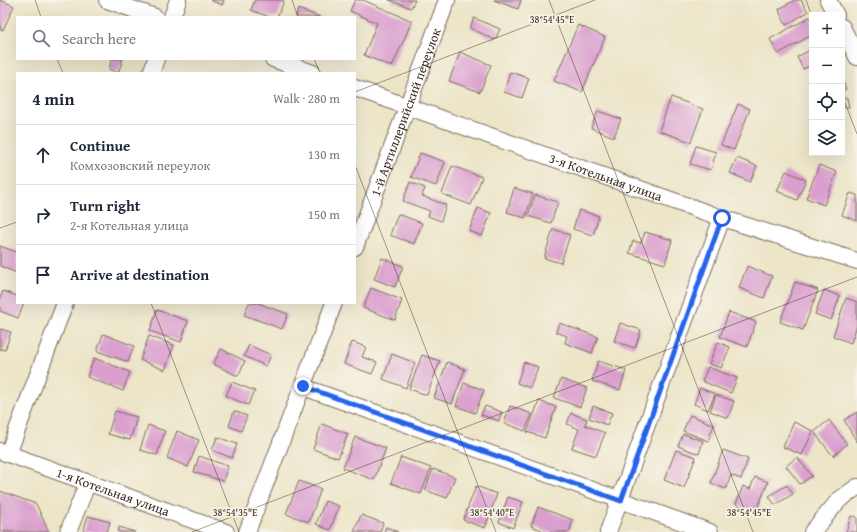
<!DOCTYPE html>
<html lang="en">
<head>
<meta charset="utf-8">
<style>
	:root { --surface:#fff; --page:#f2f2f3; --text:#1f2937; --muted:#747a83; --line:#e0e1e3 }
	body { margin:0; font-family:"Gentium Book Plus",serif; background:var(--page); color:var(--text) }
	.controls { position:absolute; right:12px; top:12px; display:grid; overflow:hidden; border-radius:0px; box-shadow:0 4px 16px #0002 }
	.controls button { width:36px; height:36px; display:grid; place-items:center; padding:0; border:0; border-bottom:1px solid var(--line); background:var(--surface); color:var(--text); font:20px sans-serif }
	.stop { position:absolute; width:12px; height:12px; margin:-9px; border:3px solid #2563eb; border-radius:50%; background:#fff }
	.stop.end { background:#2563eb; border-color:#fff; box-shadow:0 1px 4px #0008 }
	.list { margin:0; padding:0; list-style:none }
	h2 { display:flex; justify-content:space-between; align-items:center; height:52px; margin:0; padding:0 16px; font-size:17px }
	h2 small { font-size:13px; font-weight:400; color:var(--muted) }
	.list li { display:grid; grid-template-columns:26px 1fr auto; gap:12px; align-items:center; box-sizing:border-box; height:60px; padding:0 16px; border-top:1px solid var(--line) }
	.list b { display:block; font-size:15px; white-space:nowrap }
	.list p { margin:0; font-size:13px; white-space:nowrap; color:var(--muted) }
	.list em { font-size:13px; font-style:normal; color:var(--muted) }
	.icon { flex:none; width:22px; height:22px; fill:none; stroke:currentColor; stroke-width:2; stroke-linecap:round; stroke-linejoin:round }
	.map { position:relative; flex:none; width:857px; height:532px; overflow:hidden }
	.search { position:absolute; background:var(--surface); box-shadow:0 4px 16px #0002; left:16px; top:16px; width:340px; height:44px; display:flex; align-items:center; gap:10px; box-sizing:border-box; padding:0 14px; border-radius:0px; color:var(--muted); font-size:15px }
	.panel { position:absolute; background:var(--surface); box-shadow:0 4px 16px #0002; left:16px; top:72px; width:340px; height:232px; border-radius:0px }
	.map>svg:first-child { display:block }
	.building { fill:#da9fcf }
	.lines { fill:none; stroke-linecap:round; stroke-linejoin:round }
	.minor-casing { stroke:#796b5a; stroke-width:18 }
	.minor { stroke:#fff; stroke-width:16 }
	.route { stroke:#2563eb; stroke-width:5 }
	.ticks { fill:none; stroke:#3b2a1e; stroke-width:1; stroke-opacity:0.45 }
	.labels { text-anchor:middle; dominant-baseline:central; stroke-width:3.5; stroke-linejoin:round; paint-order:stroke }
	.street-label { font-size:13px; fill:#3b2a1e; stroke:#f7f3e8 }
	.ticks-label { font-size:10px; text-anchor:middle; fill:#3b2a1e; stroke:#f7f3e8; stroke-width:3.5; stroke-linejoin:round; paint-order:stroke }
</style>
</head>
<body>
<div class="map">
<svg width="857" height="532" viewBox="0 0 857 532">
	<rect width="100%" height="100%" fill="#f7f3e8"/>
	<filter id="ink" filterUnits="userSpaceOnUse"><feTurbulence type="fractalNoise" baseFrequency=".025" numOctaves="2"/><feDisplacementMap in="SourceGraphic" scale="8" xChannelSelector="R" yChannelSelector="G"/><feConvolveMatrix kernelMatrix="1 2 1 2 8 2 1 2 1" color-interpolation-filters="sRGB"/></filter>
	<filter id="wash" filterUnits="userSpaceOnUse"><feTurbulence type="fractalNoise" baseFrequency=".012" numOctaves="4" result="noise"/><feDisplacementMap in="SourceGraphic" scale="16" xChannelSelector="R" yChannelSelector="G"/><feGaussianBlur stdDeviation="0.9" result="paint"/><feColorMatrix in="noise" values="0 0 0 0 0 0 0 0 0 0 0 0 0 0 0 0 0 1.4 0 .05"/><feComposite in="paint" operator="in"/></filter>
	<g filter="url(#wash)">
		<rect width="100%" height="100%" fill="#ece5c8"/>
		<g id="blocks">
			<!-- building -->
			<path class="building" d="M0,0l14,6 -11,24 -3,-1z
				M210,0h14l-2,5z
				M255,0h25l4,1 -7,16h-8l-18,-7z
				M355,0h8l49,21 -20,46 -28,-12 13,-32 -27,-12z
				M389,0h26l-4,8z
				M494,0h27l-3,9z
				M795,0h6l7,12 -22,13 -6,-12 -1,-4z
				M298,9l22,8h-24z
				M810,17l2,3v15l-34,19 -8,-15z
				M474,18l26,11 -5,11 -25,-12z
				M578,25l27,12 -23,55 -28,-11z
				M812,49v16l-9,4 -6,-12z
				M460,52l31,13 -11,27 -31,-11z
				M112,59h11l-5,14 -9,-4z
				M510,72l19,6 -7,20 -18,-6z
				M842,79l4,10 -4,2z
				M671,97l32,12 -12,33 -32,-11z
				M842,98h5l2,9 -7,1z
				M738,104l12,5 -16,41 -13,-5z
				M598,111l23,8 -7,18 -23,-9z
				M696,146l20,6 -5,18 -21,-6z
				M420,153l25,9 -9,24 -25,-9z
				M737,158l20,8 -7,16 -20,-9z
				M819,165l18,7 -13,33 -18,-7z
				M452,166l30,11 -11,28 -29,-11z
				M786,171l20,9 -9,20 -20,-9z
				M410,182l15,6 -3,8 24,9 -5,16 -13,-5 2,-5 -27,-10z
				M514,188l19,6 -8,24 -18,-6z
				M850,193l7,2v26l-15,-6z
				M535,195l23,7 -7,21 -23,-7z
				M478,208l13,5 -9,23 -13,-5z
				M579,210l20,6 -6,19 -20,-6z
				M398,214l24,9 -8,21 -24,-9z
				M553,229l17,6 -9,28 -17,-5z
				M645,232l27,8 -7,24 -36,-11 4,-12 8,2z
				M0,246l17,6v21l-17,-7z
				M382,258l21,8 -8,21 -21,-8z
				M747,266l25,10 -8,22 -25,-10z
				M795,282l23,8 -15,40 -23,-8z
				M371,288l31,12 -7,20 -32,-12z
				M824,290l16,6 -9,24 -16,-6z
				M3,291l14,5v7h7l-6,15 -18,-7v-13z
				M846,298l11,4v23l-6,18 -18,-7z
				M249,303h9l30,11 -6,15 -38,-14z
				M157,310l31,11 -7,21 -31,-11z
				M729,312l27,10 -9,25 -27,-10z
				M559,323l39,14 -6,16 -27,-10 2,-7 -11,-4z
				M620,323l21,7 -6,18 -21,-7z
				M0,329l11,3 -6,18 -5,-1z
				M103,334l31,12 -6,16 -31,-11z
				M149,336l25,9 -9,25 -25,-10z
				M352,342l14,5 -4,10 15,5 -5,12 -28,-10z
				M718,342l12,5 -9,21 -12,-4z
				M249,345l22,10 -5,11 -22,-10z
				M221,349l24,12 -7,15 -25,-12z
				M392,354l23,9 -9,25 -23,-9z
				M422,355l18,6 -13,34 -18,-6z
				M94,358l36,14 -7,19 -36,-14z
				M598,361l28,9 -6,20 -28,-9z
				M447,362l18,7 -13,35 -18,-6z
				M524,362l14,5 -8,21 -13,-5z
				M708,367l29,11 -6,15 -29,-12z
				M561,379l26,9 -7,19 -26,-9z
				M232,382l23,9 -7,14 -22,-9z
				M464,383l20,7 -9,23 -19,-7z
				M700,388l15,6 -7,16 -14,-6z
				M716,395l18,6 -6,17 -18,-7z
				M539,401l17,6 -11,31 -18,-6z
				M485,406l17,6 -3,9 -18,-6z
				M510,406l22,8 -7,17 -21,-8z
				M593,406l19,7 -5,12 -18,-7z
				M115,411l22,6 -7,23 -22,-6z
				M234,411l13,5 -6,15 -12,-5z
				M857,412v30l-13,-22z
				M571,413l16,6 -2,6 20,8 -9,23 -24,-8 7,-19 -12,-5z
				M690,415l24,10 -6,16 -25,-10z
				M829,420l18,24 -14,12 -19,-24z
				M794,422l19,9 -11,24 -19,-8z
				M322,424l26,10 -10,24 -25,-9z
				M148,425l17,6 -8,24 -17,-5z
				M177,431l22,9 -11,27 -21,-9z
				M683,434l20,7 -4,13 -21,-8z
				M217,437l20,7 -5,14 -20,-8z
				M355,437l31,11 -12,32 -31,-12z
				M676,450l20,7 -12,31 -20,-8z
				M723,450l25,9 -7,20 -10,-4 -5,14 -15,-6z
				M199,456l29,10 -5,15 -29,-9z
				M401,457l30,11 -10,26 -30,-11z
				M797,457l15,19 -12,8 -14,-18z
				M433,469l22,8 -8,21 -22,-8z
				M755,477l13,5 -12,30 -20,-8 7,-18 7,3z
				M299,481l22,8 -12,33 -23,-8z
				M787,485l6,9 -18,11 -6,-9z
				M476,486l21,8 -12,34 -22,-8z
				M0,491l36,13 13,28h-49z
				M508,497l15,5 -10,26 -14,-6z
				M325,501l14,5 -9,24 -14,-6z
				M538,507l35,13 -4,12h-22l-16,-6z
				M361,515l22,8 -3,9h-26z
				M88,516l22,6 -3,10h-24z
				M851,516l6,1v15h-11z
				M119,527l16,5h-17z
				M386,527l12,5h-14z"/>
		</g>
	</g>
	<g filter="url(#ink)">
		<use href="#blocks" fill-opacity="0" stroke="#796b5a" stroke-width="1"/>
		<g class="lines">
			<defs>
				<g id="minor">
					<path d="M107,0l48,17"/>
					<path d="M828,0l8,15"/>
					<path d="M172,17l6,-17"/>
					<path d="M842,27l15,30"/>
					<path d="M273,59l40,14"/>
					<path d="M151,73l5,-14"/>
					<path id="s1" d="M355,88l367,130 135,43"/>
					<path id="s2" d="M355,247l92,-247"/>
					<path d="M303,387l407,145"/>
					<path id="s3" d="M0,451l226,81"/>
					<path d="M8,454l57,-151"/>
					<path d="M68,532l20,-50"/>
					<path d="M247,532l87,-229"/>
					<path d="M608,532l114,-314"/>
					<path d="M812,532l27,-32 18,-13"/>
				</g>
			</defs>
			<!-- minor casing -->
			<use href="#minor" class="minor-casing"/>
			<!-- minor -->
			<use href="#minor" class="minor"/>
		</g>
	</g>
	<g class="lines" filter="url(#ink)">
		<!-- route -->
		<path class="route" d="M303,386l318,115 101,-283"/>
	</g>
	<!-- ticks -->
	<path class="ticks" d="M35,0l6,17M292,0l6,17M549,0l204,532M806,0l6,17M57,59l6,14M314,59l6,14M355,92l240,-92M842,95l15,39M355,165l141,367M0,228l17,-6M151,303l88,229M192,532l665,-255"/>
	<g class="labels">
		<!-- street labels -->
		<g class="street-label">
			<text stroke="none"><textPath href="#s2" startOffset="144">1-й Артиллерийский переулок</textPath></text>
			<text stroke="none"><textPath href="#s1" startOffset="266">3-я Котельная улица</textPath></text>
			<text stroke="none"><textPath href="#s3" startOffset="120">1-я Котельная улица</textPath></text>
		</g>
	</g>
	<g class="ticks-label">
		<text x="552" y="23">38°54'45"E</text>
		<text x="235" y="516">38°54'35"E</text>
		<text x="492" y="516">38°54'40"E</text>
		<text x="749" y="516">38°54'45"E</text>
	</g>
</svg>
<div class="controls">
<button>+</button>
<button>−</button>
<button><svg class="icon" aria-label="locate" viewBox="0 0 24 24"><circle cx="12" cy="12" r="6"/><path d="M12 2v4M12 18v4M2 12h4M18 12h4"/></svg></button>
<button><svg class="icon" aria-label="layers" viewBox="0 0 24 24"><path d="M12 4l9 5-9 5-9-5zM3 14l9 5 9-5"/></svg></button>
</div>
<div class="stop" style="left:722px;top:218px"></div>
<div class="stop end" style="left:303px;top:386px"></div>
<div class="search"><svg class="icon" aria-label="search" viewBox="0 0 24 24"><circle cx="10" cy="10" r="6"/><path d="M15 15l6 6"/></svg>Search here</div>
<section class="panel">
<h2>4 min<small>Walk · 280 m</small></h2>
<ul class="list">
<li><svg class="icon" aria-label="ahead" viewBox="0 0 24 24"><path d="M12 20V5M6 11l6-6 6 6"/></svg><div><b>Continue</b><p>Комхозовский переулок</p></div><em>130 m</em></li>
<li><svg class="icon" aria-label="right" viewBox="0 0 24 24"><path d="M7 20v-9h11M14 6l5 5-5 5"/></svg><div><b>Turn right</b><p>2-я Котельная улица</p></div><em>150 m</em></li>
<li><svg class="icon" aria-label="arrive" viewBox="0 0 24 24"><path d="M6 21V4h12l-3 4 3 4H6"/></svg><div><b>Arrive at destination</b></div></li>
</ul>
</section>
</div>
</body>
</html>
